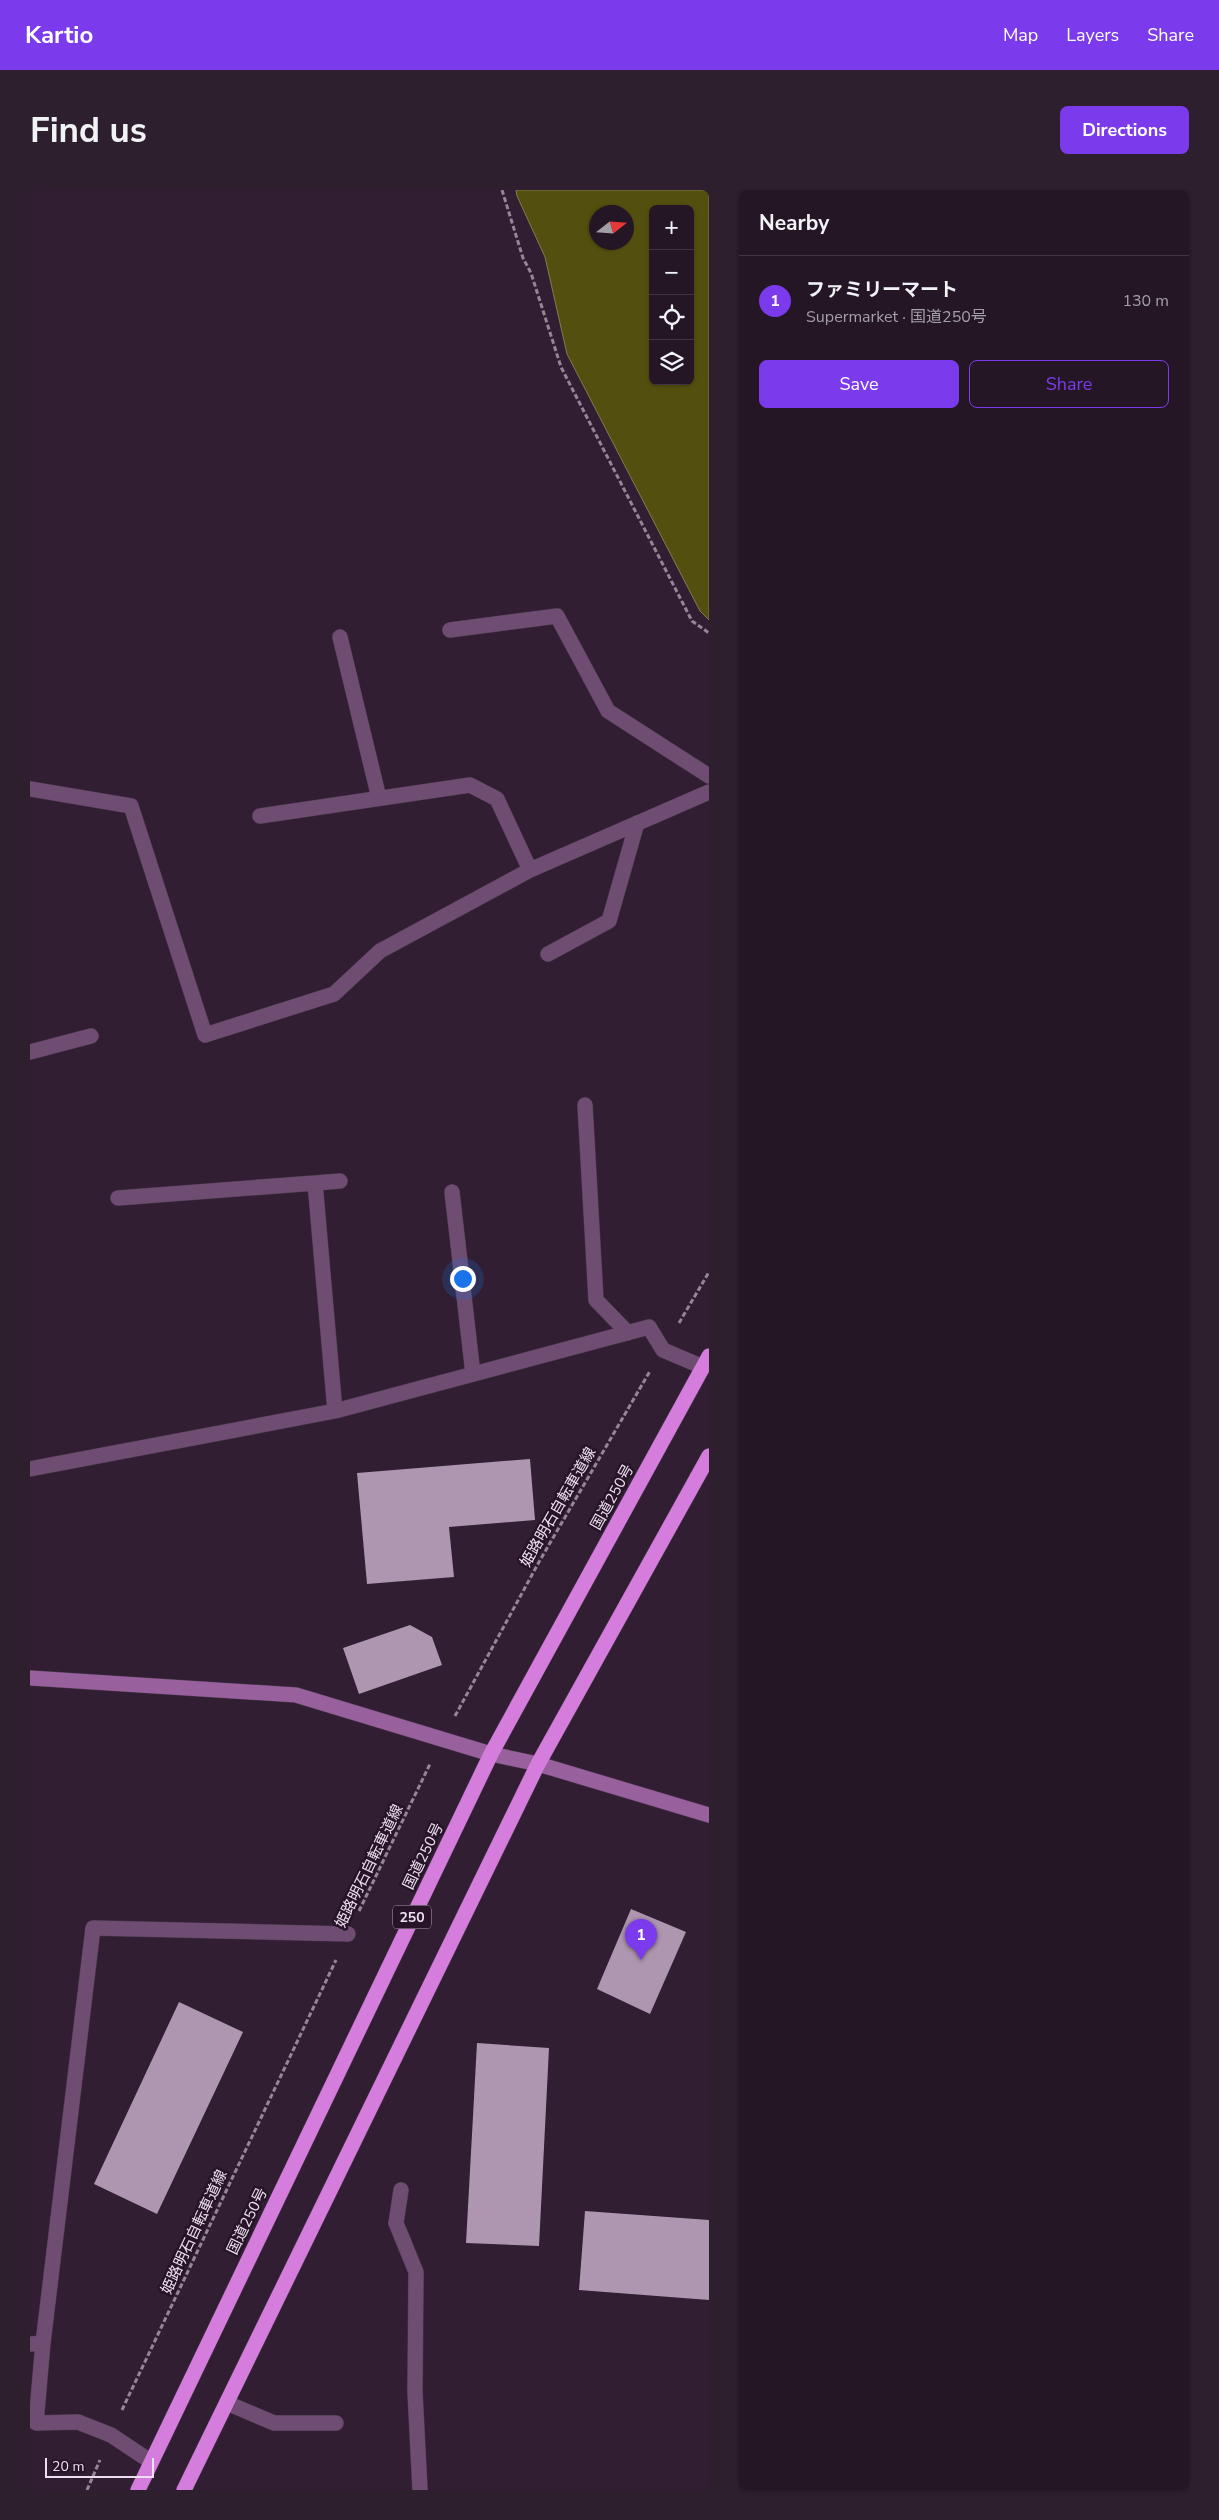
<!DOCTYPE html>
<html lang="en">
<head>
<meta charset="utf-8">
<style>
	:root { --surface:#251626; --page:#2d1f2e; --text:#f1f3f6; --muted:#a39fa7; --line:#423543; --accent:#7c3aed }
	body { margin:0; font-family:"Nunito Sans","Noto Sans JP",sans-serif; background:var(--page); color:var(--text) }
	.controls { position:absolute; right:15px; top:15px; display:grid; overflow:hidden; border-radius:8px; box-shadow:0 1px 4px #0004 }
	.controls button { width:45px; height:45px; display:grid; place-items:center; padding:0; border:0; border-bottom:1px solid var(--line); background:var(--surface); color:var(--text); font:25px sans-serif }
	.compass { position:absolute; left:559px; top:15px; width:45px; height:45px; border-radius:50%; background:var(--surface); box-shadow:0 1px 4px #0004; rotate:73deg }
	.scale { position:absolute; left:15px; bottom:12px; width:109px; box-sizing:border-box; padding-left:5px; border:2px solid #ede0ee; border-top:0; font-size:14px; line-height:18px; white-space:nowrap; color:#ede0ee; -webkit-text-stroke:4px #271429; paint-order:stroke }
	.you { position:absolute; left:432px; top:1088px; width:18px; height:18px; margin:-12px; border:4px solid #fff; border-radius:50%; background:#1a73e8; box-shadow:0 0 0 8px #1a73e833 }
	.badge { display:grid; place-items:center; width:32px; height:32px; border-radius:50%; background:var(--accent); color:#fff; font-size:16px; font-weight:700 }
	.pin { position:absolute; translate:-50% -41px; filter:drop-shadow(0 1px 2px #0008) }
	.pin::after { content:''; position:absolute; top:26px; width:18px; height:15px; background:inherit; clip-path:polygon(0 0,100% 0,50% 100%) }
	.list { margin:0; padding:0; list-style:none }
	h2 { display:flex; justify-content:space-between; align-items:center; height:65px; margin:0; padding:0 20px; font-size:21px }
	h2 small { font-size:16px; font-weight:400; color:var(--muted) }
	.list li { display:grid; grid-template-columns:32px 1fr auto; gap:15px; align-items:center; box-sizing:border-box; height:90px; padding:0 20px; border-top:1px solid var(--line) }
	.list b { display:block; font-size:19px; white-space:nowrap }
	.list p { margin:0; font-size:16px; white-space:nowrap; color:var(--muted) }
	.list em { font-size:16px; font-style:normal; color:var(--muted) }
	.actions { display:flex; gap:10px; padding:15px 20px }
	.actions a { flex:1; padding:11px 0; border:1px solid var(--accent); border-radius:8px; text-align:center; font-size:18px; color:var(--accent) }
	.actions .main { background:var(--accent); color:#fff }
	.icon { flex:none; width:28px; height:28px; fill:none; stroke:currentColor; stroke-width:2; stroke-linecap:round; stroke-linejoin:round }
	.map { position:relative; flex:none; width:679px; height:2300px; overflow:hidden; border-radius:8px }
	header { display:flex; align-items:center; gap:30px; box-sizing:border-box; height:70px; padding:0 25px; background:var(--accent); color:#fff }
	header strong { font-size:24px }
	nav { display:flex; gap:28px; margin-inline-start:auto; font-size:18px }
	.intro { display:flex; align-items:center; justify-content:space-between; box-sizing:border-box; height:120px; padding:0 30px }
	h1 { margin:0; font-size:35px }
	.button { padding:12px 22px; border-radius:8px; background:var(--accent); color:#fff; font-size:18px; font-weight:700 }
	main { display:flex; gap:30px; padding:0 30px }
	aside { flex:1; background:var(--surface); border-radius:8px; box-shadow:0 1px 4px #0004 }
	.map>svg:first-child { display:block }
	.water { fill:#53500f; stroke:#817b52; fill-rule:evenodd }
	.building { fill:#ae95b0 }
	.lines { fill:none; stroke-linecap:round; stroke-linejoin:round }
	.street-casing { stroke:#4b394d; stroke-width:16 }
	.secondary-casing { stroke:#4b394d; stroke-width:16 }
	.highway-casing { stroke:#4b394d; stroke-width:16 }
	.path { stroke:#958596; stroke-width:3; stroke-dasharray:5 2.5; stroke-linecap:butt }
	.street { stroke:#6f4c72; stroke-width:15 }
	.secondary { stroke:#98609d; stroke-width:15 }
	.highway { stroke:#d47ddd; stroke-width:15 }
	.labels { text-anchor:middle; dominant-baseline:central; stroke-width:5; stroke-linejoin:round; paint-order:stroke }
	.shield { fill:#271429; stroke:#b2a3b3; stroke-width:1 }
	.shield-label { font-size:14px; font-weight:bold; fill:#ede0ee }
	.street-label { font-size:15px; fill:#ede0ee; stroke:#271429 }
</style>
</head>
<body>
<header>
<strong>Kartio</strong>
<nav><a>Map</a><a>Layers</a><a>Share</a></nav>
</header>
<div class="intro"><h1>Find us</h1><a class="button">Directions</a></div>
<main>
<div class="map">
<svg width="679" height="2300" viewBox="0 0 679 2300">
	<rect width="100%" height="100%" fill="#311e33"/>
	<!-- water -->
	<path class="water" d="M486,0h193v430l-9,-9 -133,-257 -22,-97 -28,-61zM623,19h37v172h-37zM566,22h30v30h-30z"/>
	<!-- building -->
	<path class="building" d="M500,1269l5,61 -86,7 5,50 -87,7 -10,-111z
		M380,1435l22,12 10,28 -83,29 -16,-46z
		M601,1719l55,23 -36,82 -53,-25z
		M149,1812l64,30 -86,182 -63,-30z
		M447,1853l72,5 -10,198 -73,-3z
		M555,2021l124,9v80l-130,-10z"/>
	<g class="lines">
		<defs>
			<path id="street" d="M420,440l107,-14 51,95 101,65
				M310,447l39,161
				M0,599l101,17 74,229 129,-41 46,-43 150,-81 179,-78
				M230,626l210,-31 27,14 33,71
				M518,764l61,-33 28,-98
				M0,862l61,-16
				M555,915l11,195 32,33
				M285,993l25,-2
				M422,1002l21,182
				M88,1008l197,-15 20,228
				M0,1279l305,-58 314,-84 14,23 40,17
				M371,2000l-5,33 20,49 -1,120 5,98
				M13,2153l-7,80 42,-1 33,13 39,26
				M0,2154l13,-1 50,-415 255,6
				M197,2213l47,20h62"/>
			<path id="secondary" d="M0,1488l266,17 195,59 47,10 171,51"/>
			<path id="highway" d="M108,2300l353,-736 218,-398
				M154,2300l354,-726 171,-308"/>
		</defs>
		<!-- street casing -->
		<use href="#street" class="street-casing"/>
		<!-- secondary casing -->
		<use href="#secondary" class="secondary-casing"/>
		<!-- highway casing -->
		<use href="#highway" class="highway-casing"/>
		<!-- path -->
		<path class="path" d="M472,0l21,68 8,15 30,94 131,254 17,12
			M649,1133l30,-51
			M425,1526l84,-154 111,-191
			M329,1721l71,-147
			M92,2220l214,-450
			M57,2300l13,-30"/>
		<!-- street -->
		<use href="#street" class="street"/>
		<!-- secondary -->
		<use href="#secondary" class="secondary"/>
		<!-- highway -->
		<use href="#highway" class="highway"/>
	</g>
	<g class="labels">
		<!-- shield labels -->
		<rect class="shield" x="363" y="1715.5" width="38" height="23" rx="4"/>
		<g class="shield-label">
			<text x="382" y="1727">250</text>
		</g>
		<!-- street labels -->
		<g class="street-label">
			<text transform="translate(582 1307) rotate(-61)">国道250号</text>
			<text transform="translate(528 1317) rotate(-60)">姫路明石自転車道線</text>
			<text transform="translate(393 1666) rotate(-64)">国道250号</text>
			<text transform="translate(339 1676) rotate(-64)">姫路明石自転車道線</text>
			<text transform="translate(217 2031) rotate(-64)">国道250号</text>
			<text transform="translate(164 2042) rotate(-65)">姫路明石自転車道線</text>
		</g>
	</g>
</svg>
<div class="controls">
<button>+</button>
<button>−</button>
<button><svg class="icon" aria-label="locate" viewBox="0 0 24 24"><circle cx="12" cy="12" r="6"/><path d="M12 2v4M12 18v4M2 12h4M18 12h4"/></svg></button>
<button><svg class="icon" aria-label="layers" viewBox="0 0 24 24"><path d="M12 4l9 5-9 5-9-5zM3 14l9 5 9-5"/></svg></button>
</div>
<svg class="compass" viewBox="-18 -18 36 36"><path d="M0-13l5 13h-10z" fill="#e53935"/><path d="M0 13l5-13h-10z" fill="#a39fa7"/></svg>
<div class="scale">20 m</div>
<div class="you"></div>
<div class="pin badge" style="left:611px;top:1770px">1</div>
</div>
<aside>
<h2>Nearby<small></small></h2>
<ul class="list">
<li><span class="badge">1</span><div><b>ファミリーマート</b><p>Supermarket · 国道250号</p></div><em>130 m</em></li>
</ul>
<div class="actions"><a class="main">Save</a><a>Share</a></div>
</aside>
</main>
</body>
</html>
